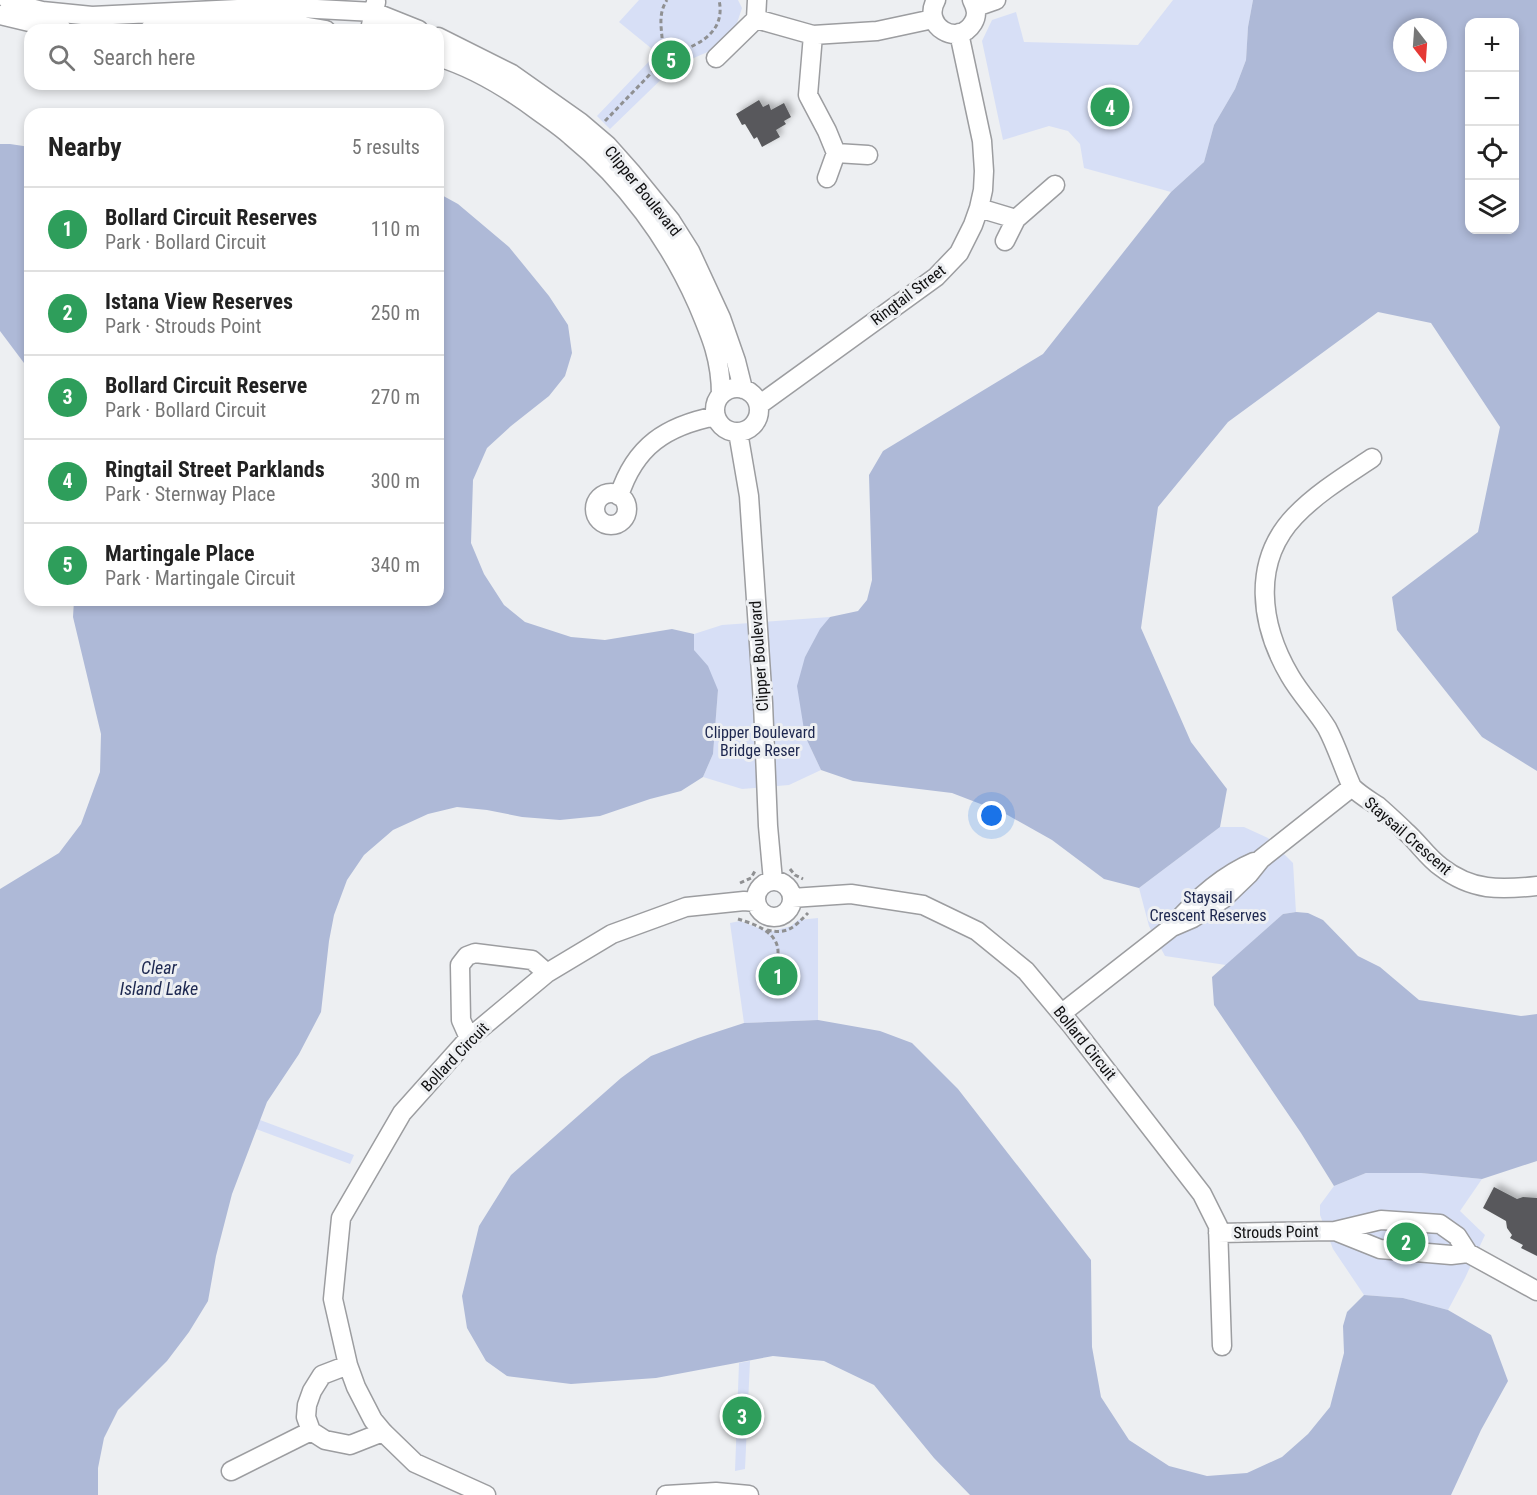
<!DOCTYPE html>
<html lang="en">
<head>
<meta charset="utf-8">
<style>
	:root { --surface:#fff; --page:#f6f6f6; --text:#222; --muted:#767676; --line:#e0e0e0; --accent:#5b6c17 }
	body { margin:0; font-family:"Roboto Condensed",sans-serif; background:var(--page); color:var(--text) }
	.controls { position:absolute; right:18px; top:18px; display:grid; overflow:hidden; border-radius:12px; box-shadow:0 3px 9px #0003 }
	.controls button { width:54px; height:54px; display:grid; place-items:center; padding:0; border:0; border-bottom:2px solid var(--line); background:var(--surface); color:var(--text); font:30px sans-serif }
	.compass { position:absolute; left:1393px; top:18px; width:54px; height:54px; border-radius:50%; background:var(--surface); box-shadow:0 3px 9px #0003; rotate:163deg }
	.you { position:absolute; left:992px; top:816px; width:21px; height:21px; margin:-15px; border:4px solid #fff; border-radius:50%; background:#1a73e8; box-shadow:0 0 0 9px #1a73e833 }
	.badge { display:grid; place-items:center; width:39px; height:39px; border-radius:50%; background:var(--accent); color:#fff; font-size:20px; font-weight:700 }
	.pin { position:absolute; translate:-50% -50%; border:3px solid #fff; box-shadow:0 2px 6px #0006 }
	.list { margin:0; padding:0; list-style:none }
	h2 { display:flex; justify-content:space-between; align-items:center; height:78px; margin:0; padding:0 24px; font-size:26px }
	h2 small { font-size:20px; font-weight:400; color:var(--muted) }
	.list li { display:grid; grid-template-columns:39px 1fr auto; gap:18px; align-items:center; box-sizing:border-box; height:84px; padding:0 24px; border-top:2px solid var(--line) }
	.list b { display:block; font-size:22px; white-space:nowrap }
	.list p { margin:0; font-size:20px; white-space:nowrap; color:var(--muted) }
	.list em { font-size:20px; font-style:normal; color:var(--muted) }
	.icon { flex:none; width:33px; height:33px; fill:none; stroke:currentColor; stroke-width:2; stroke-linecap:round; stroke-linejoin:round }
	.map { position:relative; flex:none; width:1537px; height:1495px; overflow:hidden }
	.search { position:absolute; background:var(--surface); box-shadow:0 3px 9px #0003; left:24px; top:24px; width:420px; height:66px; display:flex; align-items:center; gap:15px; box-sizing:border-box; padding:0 21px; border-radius:18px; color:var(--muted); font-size:22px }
	.panel { position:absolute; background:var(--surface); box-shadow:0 3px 9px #0003; left:24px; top:108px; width:420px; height:498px; border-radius:18px }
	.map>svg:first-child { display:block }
	.green { fill:#d7dff6 }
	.water { fill:#aeb9d7; fill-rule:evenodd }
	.building { fill:#58595b; filter:url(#shadow) }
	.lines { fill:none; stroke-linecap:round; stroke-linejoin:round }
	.street-casing { stroke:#9c9da0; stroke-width:21 }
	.path { stroke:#8f9092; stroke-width:3; stroke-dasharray:4.5 3; stroke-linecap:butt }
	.street { stroke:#fff; stroke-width:18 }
	.labels { text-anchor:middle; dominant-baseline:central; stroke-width:6; stroke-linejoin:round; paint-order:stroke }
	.street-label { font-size:16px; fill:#0f0f10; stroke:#edeff2 }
	.park-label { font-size:16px; fill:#1c264e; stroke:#edeff2 }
	.water-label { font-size:18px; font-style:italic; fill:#1d2850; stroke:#edeff2 }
</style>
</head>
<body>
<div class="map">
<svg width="1537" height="1495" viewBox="0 0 1537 1495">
	<defs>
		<filter id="shadow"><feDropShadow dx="4" dy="-4" stdDeviation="3" flood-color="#0004"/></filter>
	</defs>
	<rect width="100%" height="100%" fill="#edeff2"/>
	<!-- green -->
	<path class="green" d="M639,0h99l4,8 -5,15 -20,25 -42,18 -65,63 -13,-13 60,-63 -38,-31z
		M1173,0h80l-5,27 -2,33 -11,29 -21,36 -10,37 -33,30 -87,-24 -4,-24 -12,-13 -19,-5 -46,14 -21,-99 10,-21 24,-8 8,30 114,3z
		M830,617l-25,40v79l16,34 -32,15 -47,4 -39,-12 10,-23 5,-64 -24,-40v-16l28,-9z
		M1220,827h24l24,11 25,25 3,49 -13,2 -57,51 -61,-9 -16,-30 -10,-38z
		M818,918v102l-74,3 -14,-100 10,-2 29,11 22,-6 7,-6z
		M260,1120l94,35 -4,9 -94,-35z
		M1366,1173h55l61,6 -22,32 25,24 -20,43 -17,32 -45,-12 -39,-3 -31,-46 -13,-34v-10l14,-19z
		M750,1361l-5,108 -10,2 4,-108z"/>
	<!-- water -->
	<path class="water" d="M1253,0h284v771l-55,-34 -85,-107 -5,-33 86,-65 22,-105 -69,-104 -53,-11 -150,110 -70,85 -17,121 50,114 36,47 -7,38 -81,61 -35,-9 -52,-39 -48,-27 -52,-20 -99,-12 -32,-11 -16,-34 -8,-50 8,-29 15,-28 10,-12 28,-6 9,-11 5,-20 -3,-105 14,-24 160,-97 128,-162 33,-30 10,-37 21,-36 11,-29 2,-33zM1470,22h44v208h-44zM1402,27h36v36h-36z
		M0,144h10l20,3v224l-30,-40z
		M438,193l20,11 51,43 40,49 19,29 4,28 -7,23 -16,20 -38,30 -24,22 -14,32 -2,63 13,31 20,31 21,17 46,15 34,3 67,-11 22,5v16l14,16 10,24 -5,64 -10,23 -22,14 -31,8 -50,17 -40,4 -38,-3 -35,-7 -30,-3 -29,7 -35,16 -29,25 -17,25 -13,35 -5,26 -8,71 -22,42 -32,48 -35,92 -16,62 -8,45 -19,31 -22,29 -49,49 -14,28 -6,30v27h-98v-606l59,-36 22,-29 19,-52 1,-38 -28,-117 1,-17h364z
		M1296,912l12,1 15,7 35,36 22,11 39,33 102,16 16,-2v147l-55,18 -61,-6h-55l-32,13 -33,-53 -87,-128 -2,-28 71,-63z
		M818,1020l62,11 32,12 46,46 133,171 1,87 9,50 28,43 40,26 38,10 40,-3 35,-16 26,-23 22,-27 14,-54 -1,-27 4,-14 17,-17 39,3 45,12 43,25 17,46 -27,49 -30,65h-481l-36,-37 -60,-73 -50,-24 -51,-5 -117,22 -85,6 -64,-8 -21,-15 -19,-33 -5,-32 17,-70 32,-51 110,-97 30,-22 47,-18 46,-15z"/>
	<!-- building -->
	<path class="building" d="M759,100l4,7 6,-3 2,6 13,-7 7,14 -7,4 2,3 -10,6 4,7 -18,10 -5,-10 -3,2 -9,-15 -3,1 -6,-11z
		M1494,1187l23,12 6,-2 14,1v58l-16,-8 2,-3 -13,-7 2,-3 -5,-7 -1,-7 -23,-13z"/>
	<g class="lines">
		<defs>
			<path id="street" d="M8,0l11,5 23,6 50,5 187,-9 95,5 45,18
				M936,0c-15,26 22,48 37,23 5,-8 3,-15 -1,-23
				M976,7l20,-7
				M0,15l63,15
				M756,19l57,16 64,-4 56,-12
				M149,30l136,-7 41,7
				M370,30l6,-28
				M813,35l-5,60 19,36 9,22 -9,25
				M438,37l74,37 68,48 27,23 24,27 40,49 19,30 31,67 15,43 7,28
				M438,57c37,11 69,31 100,54 11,8 23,16 33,25 54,44 98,104 126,167 14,33 24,56 24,92
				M716,58l40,-39 1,-19
				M836,153l32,2
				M979,208l37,11 39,-34
				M1005,241l11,-22
				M715 410a22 22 0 1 1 44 0a22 22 0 1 1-44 0Z
				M759,405l177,-128 23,-24 14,-28 6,-17 4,-18 1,-19 -2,-30 -23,-108
				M738,432l11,64 14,207 5,123 5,55
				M595 509a16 16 0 1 1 32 0a16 16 0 1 1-32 0Z
				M619,496c16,-50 47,-70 97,-80
				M1352,787c8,8 17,13 26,19 9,8 18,16 27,25 13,11 22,26 36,36 31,24 59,23 96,19
				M756 899a18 18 0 1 1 36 0a18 18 0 1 1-36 0Z
				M792,898l59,-4 72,11 54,26 49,40 46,55 130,168 16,32 4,120
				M1172,927l21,-9 30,-19 26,-25 12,-15 91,-72c-9,-20 -15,-40 -25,-59 -11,-18 -26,-33 -37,-52 -30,-51 -39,-114 5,-160 22,-23 50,-40 77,-58
				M1062,1013l110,-86c23,-27 49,-51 82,-65
				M469,1038l-8,-18 -1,-55 7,-9 8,-3 57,7 15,13
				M1335,1231l45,18 71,6 17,-2
				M1218,1233l117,-2 46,-11 59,4 17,12 11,17 69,38
				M348,1365l-26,10 -10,16 -5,14 -1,12 5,14 14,9 25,5 33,-13
				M231,1471l80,-40
				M486,1495l-71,-32 -32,-31 -10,-12 -17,-33 -8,-22 -15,-66 8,-81 61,-105 67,-75 78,-65 65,-39 74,-27 58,-6 11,1
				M666,1495l50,-3 33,3"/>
		</defs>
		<!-- street casing -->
		<use href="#street" class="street-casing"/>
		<!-- path -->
		<path class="path" d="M663,56c28,-7 64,-20 56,-56
			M605,121l54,-56c10,-23 -6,-44 8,-65
			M790,869l5,6 8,4
			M740,883l11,-5 4,-7
			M738,919c16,5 41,13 40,34 -1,5 -3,9 -4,14 -1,9 4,18 9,26
			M767,930c21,5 27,-3 41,-17"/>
		<!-- street -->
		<use href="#street" class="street"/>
	</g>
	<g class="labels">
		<!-- street labels -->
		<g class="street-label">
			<text transform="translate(643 191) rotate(51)">Clipper Boulevard</text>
			<text transform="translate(908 295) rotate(-37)">Ringtail Street</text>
			<text transform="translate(759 656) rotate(-94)">Clipper Boulevard</text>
			<text transform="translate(1408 836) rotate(41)">Staysail Crescent</text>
			<text transform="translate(1085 1043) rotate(51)">Bollard Circuit</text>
			<text transform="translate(455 1057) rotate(-46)">Bollard Circuit</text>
			<text transform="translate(1276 1232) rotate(-1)">Strouds Point</text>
		</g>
		<!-- park labels -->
		<g class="park-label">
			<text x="760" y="732">Clipper Boulevard<tspan x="760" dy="18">Bridge Reser</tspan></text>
			<text x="1208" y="897">Staysail<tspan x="1208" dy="18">Crescent Reserves</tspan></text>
		</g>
		<!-- water labels -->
		<g class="water-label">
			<text x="159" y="967">Clear<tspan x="159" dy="21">Island Lake</tspan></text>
		</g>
	</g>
</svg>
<div class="controls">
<button>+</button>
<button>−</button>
<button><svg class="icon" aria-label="locate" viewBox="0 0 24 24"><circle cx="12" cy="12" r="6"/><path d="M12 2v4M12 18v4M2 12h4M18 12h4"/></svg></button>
<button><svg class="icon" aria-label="layers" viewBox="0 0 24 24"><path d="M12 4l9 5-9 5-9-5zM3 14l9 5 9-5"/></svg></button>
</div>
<svg class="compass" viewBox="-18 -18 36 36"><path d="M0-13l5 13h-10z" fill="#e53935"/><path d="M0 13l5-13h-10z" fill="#767676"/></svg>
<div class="you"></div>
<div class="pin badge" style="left:778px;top:976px;background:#2e9e5b">1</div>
<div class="pin badge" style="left:1406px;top:1242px;background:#2e9e5b">2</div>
<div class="pin badge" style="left:742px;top:1416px;background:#2e9e5b">3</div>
<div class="pin badge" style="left:1110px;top:107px;background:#2e9e5b">4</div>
<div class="pin badge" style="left:671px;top:60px;background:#2e9e5b">5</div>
<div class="search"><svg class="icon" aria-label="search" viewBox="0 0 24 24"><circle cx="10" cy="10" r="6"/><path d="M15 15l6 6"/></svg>Search here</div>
<section class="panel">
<h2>Nearby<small>5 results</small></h2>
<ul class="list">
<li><span class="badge" style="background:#2e9e5b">1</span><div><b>Bollard Circuit Reserves</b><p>Park · Bollard Circuit</p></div><em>110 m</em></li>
<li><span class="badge" style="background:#2e9e5b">2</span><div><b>Istana View Reserves</b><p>Park · Strouds Point</p></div><em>250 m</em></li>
<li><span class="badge" style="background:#2e9e5b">3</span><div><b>Bollard Circuit Reserve</b><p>Park · Bollard Circuit</p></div><em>270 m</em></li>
<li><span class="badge" style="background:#2e9e5b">4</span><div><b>Ringtail Street Parklands</b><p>Park · Sternway Place</p></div><em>300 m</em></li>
<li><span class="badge" style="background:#2e9e5b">5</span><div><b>Martingale Place</b><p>Park · Martingale Circuit</p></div><em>340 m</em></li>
</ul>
</section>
</div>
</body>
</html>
